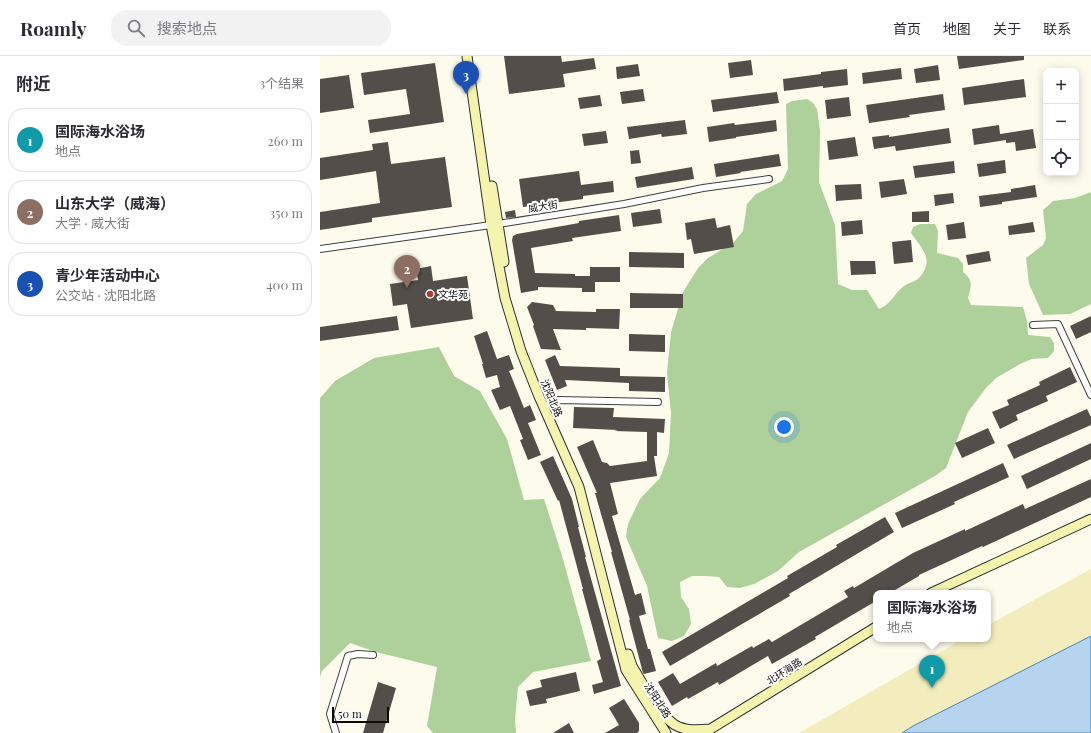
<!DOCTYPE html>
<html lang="zh">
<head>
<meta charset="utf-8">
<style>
	:root { --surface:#fff; --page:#f2f2f3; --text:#2b2b33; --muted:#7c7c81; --line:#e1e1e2; --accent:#0f766e }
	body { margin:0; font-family:"Playfair Display","Noto Sans SC",serif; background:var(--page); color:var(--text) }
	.controls { position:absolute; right:12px; top:12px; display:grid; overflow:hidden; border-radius:8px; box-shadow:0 2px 10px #0003 }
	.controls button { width:36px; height:36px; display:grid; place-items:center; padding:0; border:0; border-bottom:1px solid var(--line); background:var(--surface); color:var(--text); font:20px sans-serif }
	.scale { position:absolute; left:12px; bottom:10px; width:57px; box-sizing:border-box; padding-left:4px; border:2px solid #0c0c0c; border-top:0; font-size:11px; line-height:14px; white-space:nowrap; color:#0c0c0c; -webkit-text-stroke:3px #fff; paint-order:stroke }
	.you { position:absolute; left:464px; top:371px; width:14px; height:14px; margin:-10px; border:3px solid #fff; border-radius:50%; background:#1a73e8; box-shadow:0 0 0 6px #1a73e833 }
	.badge { display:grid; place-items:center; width:26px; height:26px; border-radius:50%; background:var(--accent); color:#fff; font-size:13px; font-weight:700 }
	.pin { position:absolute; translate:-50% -33px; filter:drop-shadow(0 1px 2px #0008) }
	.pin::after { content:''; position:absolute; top:21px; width:14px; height:12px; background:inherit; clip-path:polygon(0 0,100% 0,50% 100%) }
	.popup { position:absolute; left:553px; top:534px; width:118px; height:52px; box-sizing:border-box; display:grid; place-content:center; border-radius:8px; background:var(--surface); filter:drop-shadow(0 1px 3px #0005); font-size:13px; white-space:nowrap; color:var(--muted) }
	.popup b { font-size:15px; color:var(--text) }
	.popup::after { content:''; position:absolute; left:50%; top:100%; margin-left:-8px; border:8px solid transparent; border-top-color:var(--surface) }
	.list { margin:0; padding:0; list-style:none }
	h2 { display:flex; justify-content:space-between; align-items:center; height:52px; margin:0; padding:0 16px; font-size:17px }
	h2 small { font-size:13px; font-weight:400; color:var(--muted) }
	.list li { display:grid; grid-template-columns:26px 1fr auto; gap:12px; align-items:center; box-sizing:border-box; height:64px; margin:0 8px 8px; padding:0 8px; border:1px solid var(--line); border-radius:16px }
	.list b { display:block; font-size:15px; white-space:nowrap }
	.list p { margin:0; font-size:13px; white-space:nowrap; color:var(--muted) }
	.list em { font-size:13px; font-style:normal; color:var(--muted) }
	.icon { flex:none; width:22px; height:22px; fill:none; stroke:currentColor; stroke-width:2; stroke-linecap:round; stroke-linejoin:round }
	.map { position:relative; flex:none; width:771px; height:677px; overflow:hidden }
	header { display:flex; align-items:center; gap:24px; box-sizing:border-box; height:56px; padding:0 20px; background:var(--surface); border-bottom:1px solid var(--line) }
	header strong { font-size:19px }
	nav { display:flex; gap:22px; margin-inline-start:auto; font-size:14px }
	.search { width:280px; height:36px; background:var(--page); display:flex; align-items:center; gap:10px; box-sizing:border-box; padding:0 14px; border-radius:16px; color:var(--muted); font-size:15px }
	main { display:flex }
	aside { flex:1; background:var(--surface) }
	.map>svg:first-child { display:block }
	.forest { fill:#aed19c }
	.sand { fill:#f3edbe }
	.water { fill:#b7d4ee; stroke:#4782bc }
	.building { fill:#534e49 }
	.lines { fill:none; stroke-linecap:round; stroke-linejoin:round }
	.street-casing { stroke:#3f3f3f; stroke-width:8 }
	.secondary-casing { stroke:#2e2e2e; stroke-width:11 }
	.street { stroke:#fff; stroke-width:6 }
	.secondary { stroke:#f5f4af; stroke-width:9 }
	.poi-dot { fill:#aa3b35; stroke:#fff; stroke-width:1.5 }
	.labels { text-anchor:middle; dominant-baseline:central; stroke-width:4; stroke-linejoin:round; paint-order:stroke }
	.street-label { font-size:10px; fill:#0c0c0c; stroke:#fff }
	.poi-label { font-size:10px; fill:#0c0c0c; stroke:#fff; text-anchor:start }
</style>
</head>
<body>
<header>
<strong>Roamly</strong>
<div class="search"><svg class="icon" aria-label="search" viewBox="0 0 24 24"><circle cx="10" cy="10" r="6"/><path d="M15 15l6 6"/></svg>搜索地点</div>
<nav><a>首页</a><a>地图</a><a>关于</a><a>联系</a></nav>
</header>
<main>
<aside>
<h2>附近<small>3个结果</small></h2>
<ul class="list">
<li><span class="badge" style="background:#0f9aa8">1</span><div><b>国际海水浴场</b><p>地点</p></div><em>260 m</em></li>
<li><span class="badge" style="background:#8d6e63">2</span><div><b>山东大学（威海）</b><p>大学 · 威大街</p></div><em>350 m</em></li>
<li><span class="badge" style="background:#1a4fb4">3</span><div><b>青少年活动中心</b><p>公交站 · 沈阳北路</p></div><em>400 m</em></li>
</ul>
</aside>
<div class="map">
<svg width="771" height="677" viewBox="0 0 771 677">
	<rect width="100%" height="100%" fill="#fdfbec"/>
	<!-- forest -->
	<path class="forest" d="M487,43l6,4 4,6 3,22 -1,51 16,43 3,59 14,6h15l12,19c13,-5 15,-16 25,-23 4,-3 10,-4 14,-7 18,-19 4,-30 -7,-46l2,-6 7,-3h15l3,7 -1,22 21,5 5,6v8c11,9 8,14 5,26l3,7 52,2 4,14 1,14 22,2 4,6v8l-6,7 -16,1 -12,5 -24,14 -10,10 -18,24 -22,56 -11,8 -136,76 -21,19 -24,13 -14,4 -13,-1 -8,-10 -13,-1h-14l-12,6 1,15 8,12 2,15 -7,12 -12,5 -14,-3 -11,-52 -21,-49 2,-13 12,-25 20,-21 9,-25 2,-40 -4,-40 4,-41 12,-40 15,-24 10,-10 26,-16 9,-11 4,-27 9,-10 26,-13 6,-12 -2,-65 6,-3z
		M771,136v112l-21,10 -27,1 -14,-31 -3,-26 17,-13 3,-7 -3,-28 10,-9 22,-3z
		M119,291l15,29 26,15 27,48 17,61 20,-1 19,60 28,102 -58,11 -15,15 -3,32 1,14h-83l-6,-7 10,-59 -61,-15 -26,-9 -28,28 -2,6v-279l15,-17 39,-23z"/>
	<!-- sand -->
	<path class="sand" d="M771,513v67l-178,90 -11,7h-103l164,-94h25v-14z"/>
	<!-- water -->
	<path class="water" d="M771,580v97h-189l11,-7z"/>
	<!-- building -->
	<path class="building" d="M184,0h57l1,6 32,-4 2,11 -33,5 2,13 -56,7z
		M637,0h67v4l-65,9z
		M431,4l2,15 -23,3 -2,-15z
		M115,7l9,59 -74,11 -2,-13 42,-6 -4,-25 -42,6 -3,-22z
		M318,8l2,12 -23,3 -1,-12z
		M618,9l2,15 -24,3 -2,-14z
		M581,12l1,11 -39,5 -1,-11z
		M527,13l1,16 -25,3v-2l-39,5 -1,-12 38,-5v-2z
		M29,19l5,33 -34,5v-34z
		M704,23l2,18 -62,8 -2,-17z
		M323,33l2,12 -23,3 -2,-12z
		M457,36l2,11 -66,9 -2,-12z
		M623,38l2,16 -36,5 1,2 -41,6 -3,-18z
		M280,39l2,11 -22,3 -2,-11z
		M529,41l2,19 -24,3 -2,-19z
		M365,64l2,14 -25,3 -1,-3 -32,5 -2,-12z
		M456,64l1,11 -41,6v1l-27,4 -2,-15 27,-4 1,2z
		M679,69l1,9 33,-5 3,19 -20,3 -1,-9 -9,1v-3l-32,5 -2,-16z
		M629,72l2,15 -55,8 -1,-5 -21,3 -2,-12 17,-2v2z
		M286,75l2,12 -24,3 -2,-12z
		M535,81l3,19 -29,4 -2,-19z
		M68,86l3,22 54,-7 7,50 -80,11v4l-52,8v-18l60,-9 -4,-32 -56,9v-22l53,-8 -1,-6z
		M319,94l2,13 -10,1 -1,-13z
		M459,98l2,12 -41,6 1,1 -25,4 -2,-13z
		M685,104l1,13 -27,4 -2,-13z
		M634,105l1,12 -40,5 -2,-12z
		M372,111l2,12 -57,9 -2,-11z
		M259,115l2,14 32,-4 1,11 -31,4v3l-60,8 -4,-28z
		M584,123l3,15 -26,4 -2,-16z
		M541,128l1,15 -26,2 -1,-16z
		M715,129l2,12 -35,5v2l-22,3 -1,-11 32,-4v-3z
		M633,137l1,10 -19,3 -1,-11z
		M340,153l2,14 -29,4 -2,-14z
		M195,154l1,7 -10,1 -1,-6z
		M609,155v11h-17v-10z
		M299,159l2,16 -49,7 1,3 -42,7 4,25 40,1v2h15v-9h30v15h-25v10h-13v-4l-44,-1v3l-17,3 -9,-53 1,-4 4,-2 62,-11v-2z
		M395,162l2,10 13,-3 4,22 -40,7 -3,-15 -4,1 -2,-17z
		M542,164l1,14 -21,2 -1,-14z
		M644,166l2,16 -18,2 -2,-15z
		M713,166l2,10 -26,3 -1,-9z
		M591,184l2,22 -19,2 -2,-22z
		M669,195l2,10 -23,4 -2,-10z
		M309,196l55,1v15l-55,-1z
		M530,205h25l1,13 -25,1z
		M111,210l2,15 34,-5 6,43 -62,9 -4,-24 -14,2 -3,-22 28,-4 -2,-11z
		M310,237l53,1v14h-53z
		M212,246l21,3 3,6 40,1v-3h24l-1,20 -33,-1v2l-33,-1 8,21 -20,-1 -8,-23 1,-1 -7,-18z
		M77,260l2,14 -79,11v-14z
		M771,260v16l-15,7 -6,-13z
		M167,275l10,28 12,-4 5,14 -5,2 3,7 12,30 6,-3 6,15 -8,3 13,32 -13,5 -8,-20 3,-1 -13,-33 -10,4 -9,-20 9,-3 -3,-12 -11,3 -4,-14h1l-9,-28z
		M309,278l36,1v17l-36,-1z
		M235,299l5,11 60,2v8l45,1v15l-36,-1v-8l-64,-3 2,6 -10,4 -12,-30z
		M750,311l7,15 -31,14 2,5 -32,14 2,5 -18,9 -8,-17 17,-7 -2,-5 33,-15 -1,-3z
		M254,351l40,1 -1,9 52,2 -1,14 -7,-1v24h-3l3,20 -47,7 8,31 -6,2 23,79 6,-2 5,21 -7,2 9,33h2l6,22 -12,3 -1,-1 -14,-53h1l-19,-68h1l-17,-59h2l-20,-46 16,-7 9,22 5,1 3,3 37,-5v-29l-33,-1 4,-1 -45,-2z
		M767,353l4,8v8l-77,34 -7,-14z
		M668,372l7,15 -33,15 -7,-15z
		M771,387v16l-64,30 -6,-13z
		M233,400l19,43 7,28h-1l8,30h-1l36,129 -27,8 -2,-9 11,-3 -6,-21 4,-2 -13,-48 -6,-22h1l-24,-89 -1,1 -18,-39z
		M683,407l6,14 -55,25 1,2 -53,24 -7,-15z
		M771,423v18l-108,50 -1,-1 -63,29v1l-29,17h-14v8l-61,36 1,2 -44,25 -4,-8 -49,29 -1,-3 -30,17 -1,-2 -15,9 -14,-24 15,-9 7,11 36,-21 1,3 35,-20 1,2 16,-9 3,3 76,-45 -4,-6 9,-5 1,2 59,-35 52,-24v2l58,-27 2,5z
		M565,461l9,15 -105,62 1,2 -120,70 -8,-14 126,-74 -1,-2 50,-29 -1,-2z
		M256,616l4,19 -34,8 1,4 -17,3 -4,-15 16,-4 -2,-7z
		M58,626l18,6 -13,45h-20z
		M304,643l15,24v8l-2,2h-32l14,-8 -10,-17z
		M249,667l5,10h-21z"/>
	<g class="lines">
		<defs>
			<path id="street" d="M0,193l178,-25 126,-20 79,-16 66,-9
				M713,269l25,-1 33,71
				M223,350l15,-6 100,2
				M16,677l-6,-19 18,-58 10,-2 15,1"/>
			<path id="secondary" d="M147,0l24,169 14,73 16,53 17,43 41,93 47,183 40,63
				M172,130l12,76
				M611,537l160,-74
				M308,598l4,12 16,27
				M338,653c5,5 11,12 17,16 10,6 23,5 35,4
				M384,677l172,-106"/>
		</defs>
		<!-- street casing -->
		<use href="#street" class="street-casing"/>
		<!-- secondary casing -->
		<use href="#secondary" class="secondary-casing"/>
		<!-- street -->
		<use href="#street" class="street"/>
		<!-- secondary -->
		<use href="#secondary" class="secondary"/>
	</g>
	<!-- markers -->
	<circle class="poi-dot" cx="110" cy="238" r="4"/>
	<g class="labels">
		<!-- street labels -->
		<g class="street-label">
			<text transform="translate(223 150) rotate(-9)">威大街</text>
			<text transform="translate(232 342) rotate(67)">沈阳北路</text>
			<text transform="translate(464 615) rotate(-32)">北环海路</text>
			<text transform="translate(338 644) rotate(57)">沈阳北路</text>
		</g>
		<!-- poi labels -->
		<g class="poi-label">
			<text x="118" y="238">文华苑</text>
		</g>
	</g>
</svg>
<div class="controls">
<button>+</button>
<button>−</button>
<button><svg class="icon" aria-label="locate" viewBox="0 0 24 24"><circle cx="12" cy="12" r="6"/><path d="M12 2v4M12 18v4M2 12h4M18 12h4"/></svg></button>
</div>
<div class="scale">50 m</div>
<div class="you"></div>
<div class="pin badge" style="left:612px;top:632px;background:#0f9aa8">1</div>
<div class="popup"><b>国际海水浴场</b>地点</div>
<div class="pin badge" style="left:87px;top:232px;background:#8d6e63">2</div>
<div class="pin badge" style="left:146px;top:38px;background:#1a4fb4">3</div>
</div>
</main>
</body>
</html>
